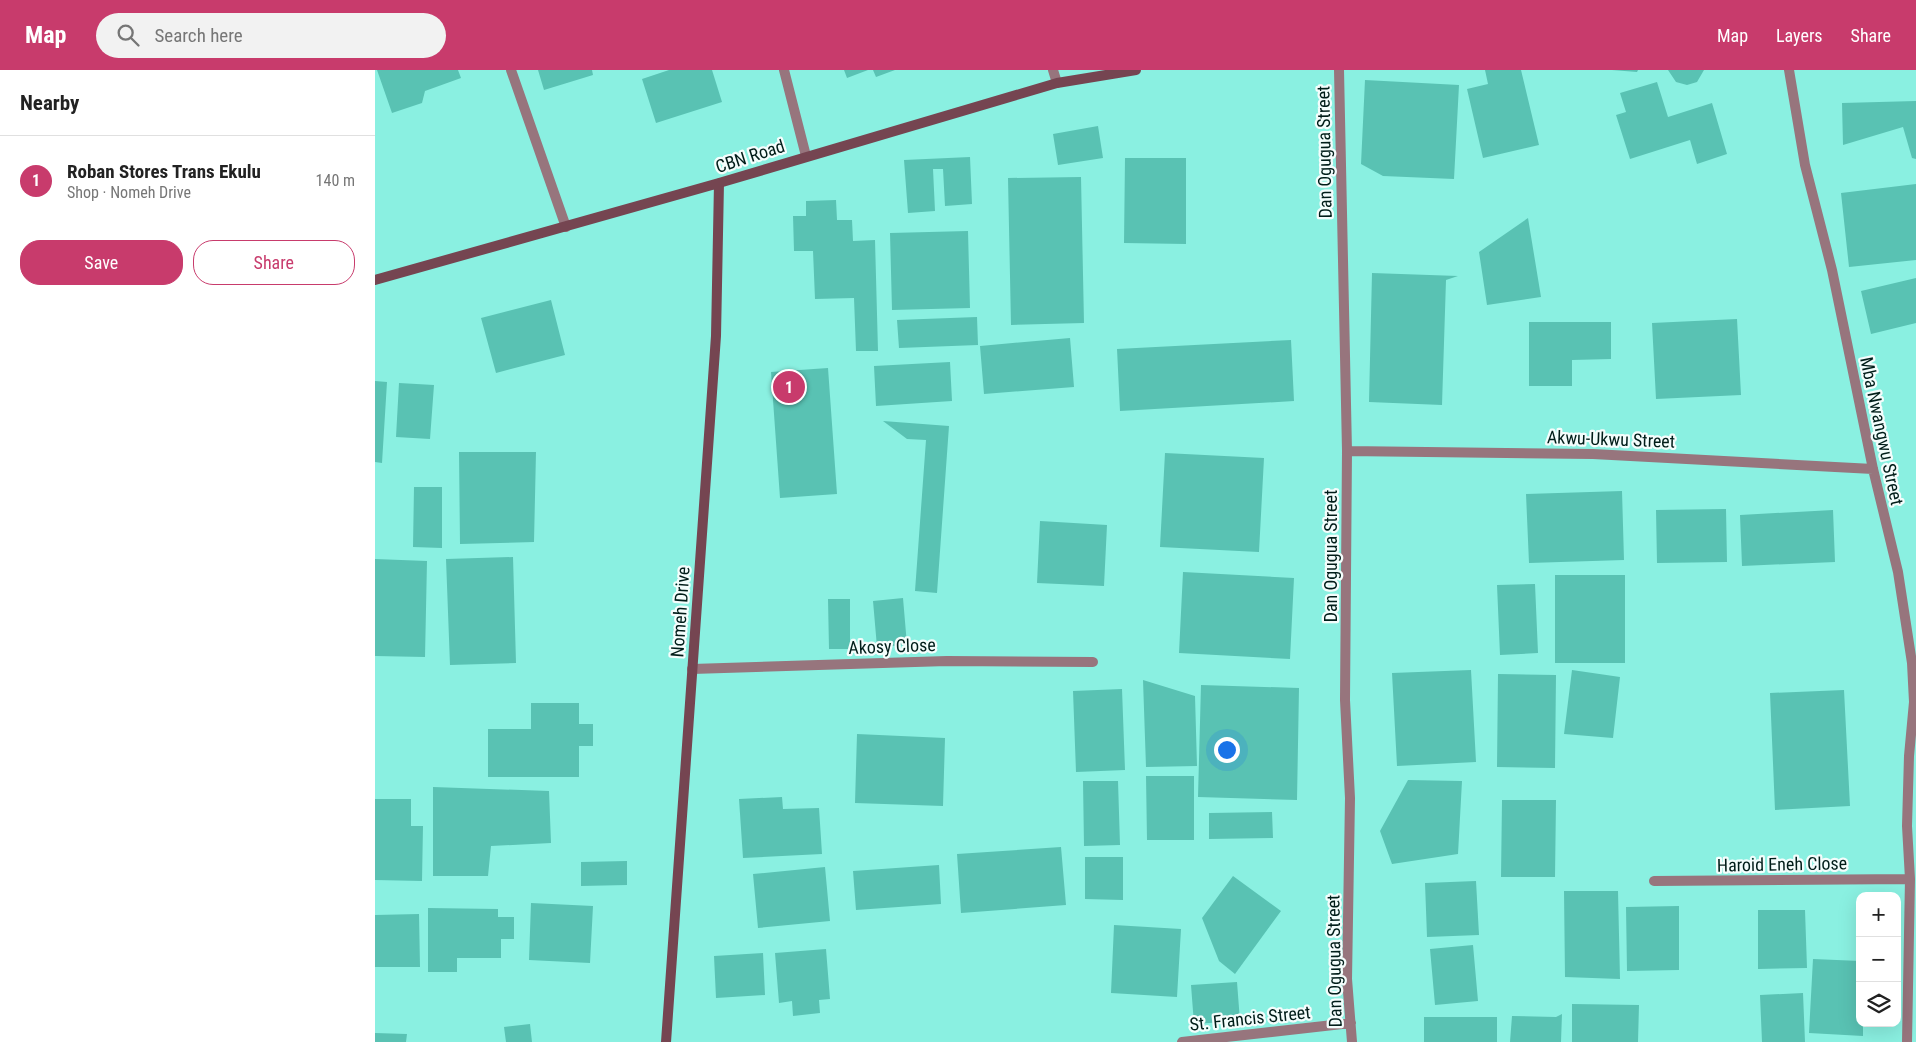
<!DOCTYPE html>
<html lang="en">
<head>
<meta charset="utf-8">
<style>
	:root { --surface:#fff; --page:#f2f2f2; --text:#222; --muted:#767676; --line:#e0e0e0; --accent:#c83b6c }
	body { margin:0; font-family:"Roboto Condensed",sans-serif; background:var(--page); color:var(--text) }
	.controls { position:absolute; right:15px; bottom:15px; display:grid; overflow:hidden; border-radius:10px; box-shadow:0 5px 20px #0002 }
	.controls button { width:45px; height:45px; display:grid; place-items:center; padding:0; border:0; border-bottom:1px solid var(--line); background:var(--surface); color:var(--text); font:25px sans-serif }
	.you { position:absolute; left:851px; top:679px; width:18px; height:18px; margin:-12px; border:4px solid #fff; border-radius:50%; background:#1a73e8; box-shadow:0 0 0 8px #1a73e833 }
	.badge { display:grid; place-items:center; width:32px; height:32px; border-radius:50%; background:var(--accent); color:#fff; font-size:16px; font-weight:700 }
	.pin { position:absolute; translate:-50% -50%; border:2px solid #fff; box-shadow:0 1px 5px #0006 }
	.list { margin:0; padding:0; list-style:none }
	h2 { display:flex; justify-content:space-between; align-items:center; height:65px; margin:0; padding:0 20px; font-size:21px }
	h2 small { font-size:16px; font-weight:400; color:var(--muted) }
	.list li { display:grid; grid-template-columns:32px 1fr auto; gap:15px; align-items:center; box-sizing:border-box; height:90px; padding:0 20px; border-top:1px solid var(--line) }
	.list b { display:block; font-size:19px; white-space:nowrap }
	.list p { margin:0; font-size:16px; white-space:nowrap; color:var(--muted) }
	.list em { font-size:16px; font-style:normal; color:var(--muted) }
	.actions { display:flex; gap:10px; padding:15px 20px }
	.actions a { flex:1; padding:11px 0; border:1px solid var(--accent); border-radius:20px; text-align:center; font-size:18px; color:var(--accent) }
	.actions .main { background:var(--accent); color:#fff }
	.icon { flex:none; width:28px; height:28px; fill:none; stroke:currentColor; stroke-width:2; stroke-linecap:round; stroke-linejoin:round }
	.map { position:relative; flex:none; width:1541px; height:972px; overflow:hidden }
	header { display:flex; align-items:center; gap:30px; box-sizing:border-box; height:70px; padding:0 25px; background:var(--accent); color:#fff }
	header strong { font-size:24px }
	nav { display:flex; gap:28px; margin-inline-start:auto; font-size:18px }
	.search { width:350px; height:45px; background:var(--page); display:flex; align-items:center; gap:12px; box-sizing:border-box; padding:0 18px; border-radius:28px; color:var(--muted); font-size:19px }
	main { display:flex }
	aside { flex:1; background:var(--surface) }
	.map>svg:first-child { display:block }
	.building { fill:#59c2b3 }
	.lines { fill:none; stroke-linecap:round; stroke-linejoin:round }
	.minor { stroke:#97757d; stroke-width:10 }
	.tertiary { stroke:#97757d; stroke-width:10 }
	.secondary { stroke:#754551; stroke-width:10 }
	.labels { text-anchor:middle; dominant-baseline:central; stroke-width:4.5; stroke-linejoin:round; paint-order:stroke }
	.street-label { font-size:18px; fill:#001d19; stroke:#f4fdfc }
</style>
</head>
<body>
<header>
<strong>Map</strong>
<div class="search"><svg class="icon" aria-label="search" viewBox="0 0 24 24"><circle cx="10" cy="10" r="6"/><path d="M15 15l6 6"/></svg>Search here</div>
<nav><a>Map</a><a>Layers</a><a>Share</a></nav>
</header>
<main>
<aside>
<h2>Nearby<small></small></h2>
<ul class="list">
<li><span class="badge">1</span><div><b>Roban Stores Trans Ekulu</b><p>Shop · Nomeh Drive</p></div><em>140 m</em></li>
</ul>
<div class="actions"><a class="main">Save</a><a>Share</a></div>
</aside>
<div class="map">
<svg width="1541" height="972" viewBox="0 0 1541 972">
	<rect width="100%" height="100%" fill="#8af0e1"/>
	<!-- building -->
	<path class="building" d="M2,0h81l3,8 -36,13 -3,12 -30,10z
		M163,0h54l1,5 -49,15z
		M294,0h43l10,32 -66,21 -14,-44z
		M469,0h24l-21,8z
		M498,0h22l-19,7z
		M1110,0h36l18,75 -56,13 -16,-69 21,-5z
		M1237,0h26l-1,2z
		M1293,0h36l-7,12 -10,3 -11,-3z
		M990,10l94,5 -5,94 -71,-3 -22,-12z
		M1282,12l11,35 44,-14 15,51 -30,10 -7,-24 -60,19 -14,-44 10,-3 -6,-19z
		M1541,31v58l-4,-1 -9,-31 -60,18 -1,-42z
		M723,56l5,32 -45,7 -5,-31z
		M595,87l2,47 -27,2 -2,-37h-10l2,42 -27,2 -4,-53z
		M750,88h61v86l-62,-1z
		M706,107l3,146 -73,2 -3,-147z
		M1541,114v76l-67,7 -8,-74z
		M461,130l1,20h15l1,21 22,-1 3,111h-22l-2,-53 -39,1 -2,-48h-19l-1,-35h13v-15z
		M1153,148l13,79 -54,8 -8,-53z
		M593,161l2,77 -78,2 -2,-77z
		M997,203l86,3 -12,4 -4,125 -73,-3z
		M1541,208v45l-45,11 -10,-43z
		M176,230l14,55 -69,18 -15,-55z
		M602,247l1,28 -79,3 -2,-28z
		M1362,249l4,76 -85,4 -4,-76z
		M1154,252h82v37l-39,1v26h-43z
		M695,268l4,49 -90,7 -4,-48z
		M916,270l3,61 -174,10 -3,-62z
		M575,292l2,39 -76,5 -2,-40z
		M453,298l9,126 -57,4 -9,-126z
		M0,311l12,1 -5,81 -7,-1z
		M24,313l35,2 -4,54 -34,-2z
		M508,351l66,5 -12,167 -22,-2 11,-151 -19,-1z
		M84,382h77l-2,90 -74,2z
		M790,383l99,5 -5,94 -99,-5z
		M39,417h28v61l-29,-1z
		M1247,421l2,69 -95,3 -3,-69z
		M1351,439l1,53 -70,1 -1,-53z
		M1458,440l2,52 -93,4 -2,-51z
		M665,451l67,4 -3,61 -67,-3z
		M138,487l3,106 -66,2 -4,-106z
		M0,489l52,2 -2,96 -50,-1z
		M808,502l111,6 -4,81 -111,-6z
		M1180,505h70v88h-70z
		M1160,514l3,69 -38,2 -3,-70z
		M528,528l4,47 -30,2 -4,-46z
		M453,529h22v50h-21z
		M1096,600l5,92 -79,4 -5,-93z
		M1197,600l48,7 -7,61 -49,-4z
		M1123,604l58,1 -1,93 -58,-1z
		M768,610l52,16 2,70 -51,1z
		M826,615l98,3 -2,112 -99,-3z
		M747,619l3,81 -49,2 -3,-81z
		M1469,620l6,116 -75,4 -5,-117z
		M156,633h48v21h14v22h-14v31h-91v-48h43z
		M482,664l88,4 -2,68 -88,-3z
		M771,706h48v64h-47z
		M1033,710l54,1 -4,73 -66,10 -12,-33z
		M708,711h35l2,64 -36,1z
		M58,717l116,4 2,52 -60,3 -3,30h-55z
		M407,727l1,12 36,-1 3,46 -79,4 -4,-59z
		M0,729h36v27h12l-1,55 -47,-1z
		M1127,730h54l-1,77h-54z
		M897,742l1,26 -64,1v-26z
		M686,777l5,58 -105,8 -4,-59z
		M710,787h38v43l-38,-1z
		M252,791v24l-46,1v-24z
		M564,795l2,39 -85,6 -3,-39z
		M450,797l5,54 -72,7 -5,-54z
		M858,806l48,35 -46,63 -16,-13 -17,-43z
		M1101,811l3,54 -52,2 -2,-54z
		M1189,821h54l2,88 -55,-2z
		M156,833l62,3 -3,57 -61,-3z
		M1304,836v64l-52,1 -1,-64z
		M53,838l70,1v8h16v22h-13v19h-44v14h-29z
		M1383,840h47l2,58 -49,1z
		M44,844l1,53h-45v-52z
		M739,855l67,4 -4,68 -66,-4z
		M1098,875l5,56 -43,4 -5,-56z
		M451,879l4,50 -11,1 1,13 -27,3 -1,-15 -13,2 -4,-50z
		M388,883l2,42 -49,3 -2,-42z
		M1438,889l47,2v62h3v13l-54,-3z
		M862,912l3,39 -46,3 -3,-39z
		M1428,923l2,49h-43l-2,-47z
		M1197,934l67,1 -1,37h-66z
		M1187,944l-1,28h-51l2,-26 44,1z
		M1049,947h73v25h-73z
		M155,954l2,18h-26l-2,-15z
		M0,963l32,1 -1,8h-31z"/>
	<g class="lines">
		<!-- minor -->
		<path class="minor" d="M136,0l55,157
			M678,0l4,13
			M964,0l8,381 -2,249 5,98 -3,181 5,63
			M1414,0l16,95 27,105 41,199 25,103 14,91 2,39 -5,54 -2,70 3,53 -3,163
			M972,381l246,3 280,15
			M317,599l255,-8 146,1
			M1279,811l256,-2
			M807,972l169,-19"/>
		<!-- tertiary -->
		<path class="tertiary" d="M409,0l22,86"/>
		<!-- secondary -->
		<path class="secondary" d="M0,210l344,-97 338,-100 79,-13
			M291,972l50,-706 3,-153"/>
	</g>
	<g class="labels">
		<!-- street labels -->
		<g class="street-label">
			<text transform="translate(949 82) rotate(-91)">Dan Ogugua Street</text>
			<text transform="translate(375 86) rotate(-18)">CBN Road</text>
			<text transform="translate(1507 361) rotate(78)">Mba Nwangwu Street</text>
			<text transform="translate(1236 369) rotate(2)">Akwu-Ukwu Street</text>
			<text transform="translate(955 486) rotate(-90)">Dan Ogugua Street</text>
			<text transform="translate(305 542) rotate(-86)">Nomeh Drive</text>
			<text transform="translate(517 576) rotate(-2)">Akosy Close</text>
			<text transform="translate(1407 794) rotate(-1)">Haroid Eneh Close</text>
			<text transform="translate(959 891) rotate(-91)">Dan Ogugua Street</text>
			<text transform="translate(875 948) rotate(-6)">St. Francis Street</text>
		</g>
	</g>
</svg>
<div class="controls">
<button>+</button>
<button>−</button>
<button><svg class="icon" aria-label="layers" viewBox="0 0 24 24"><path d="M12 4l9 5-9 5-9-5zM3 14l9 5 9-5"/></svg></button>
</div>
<div class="you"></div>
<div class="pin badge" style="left:414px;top:317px">1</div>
</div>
</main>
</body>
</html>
